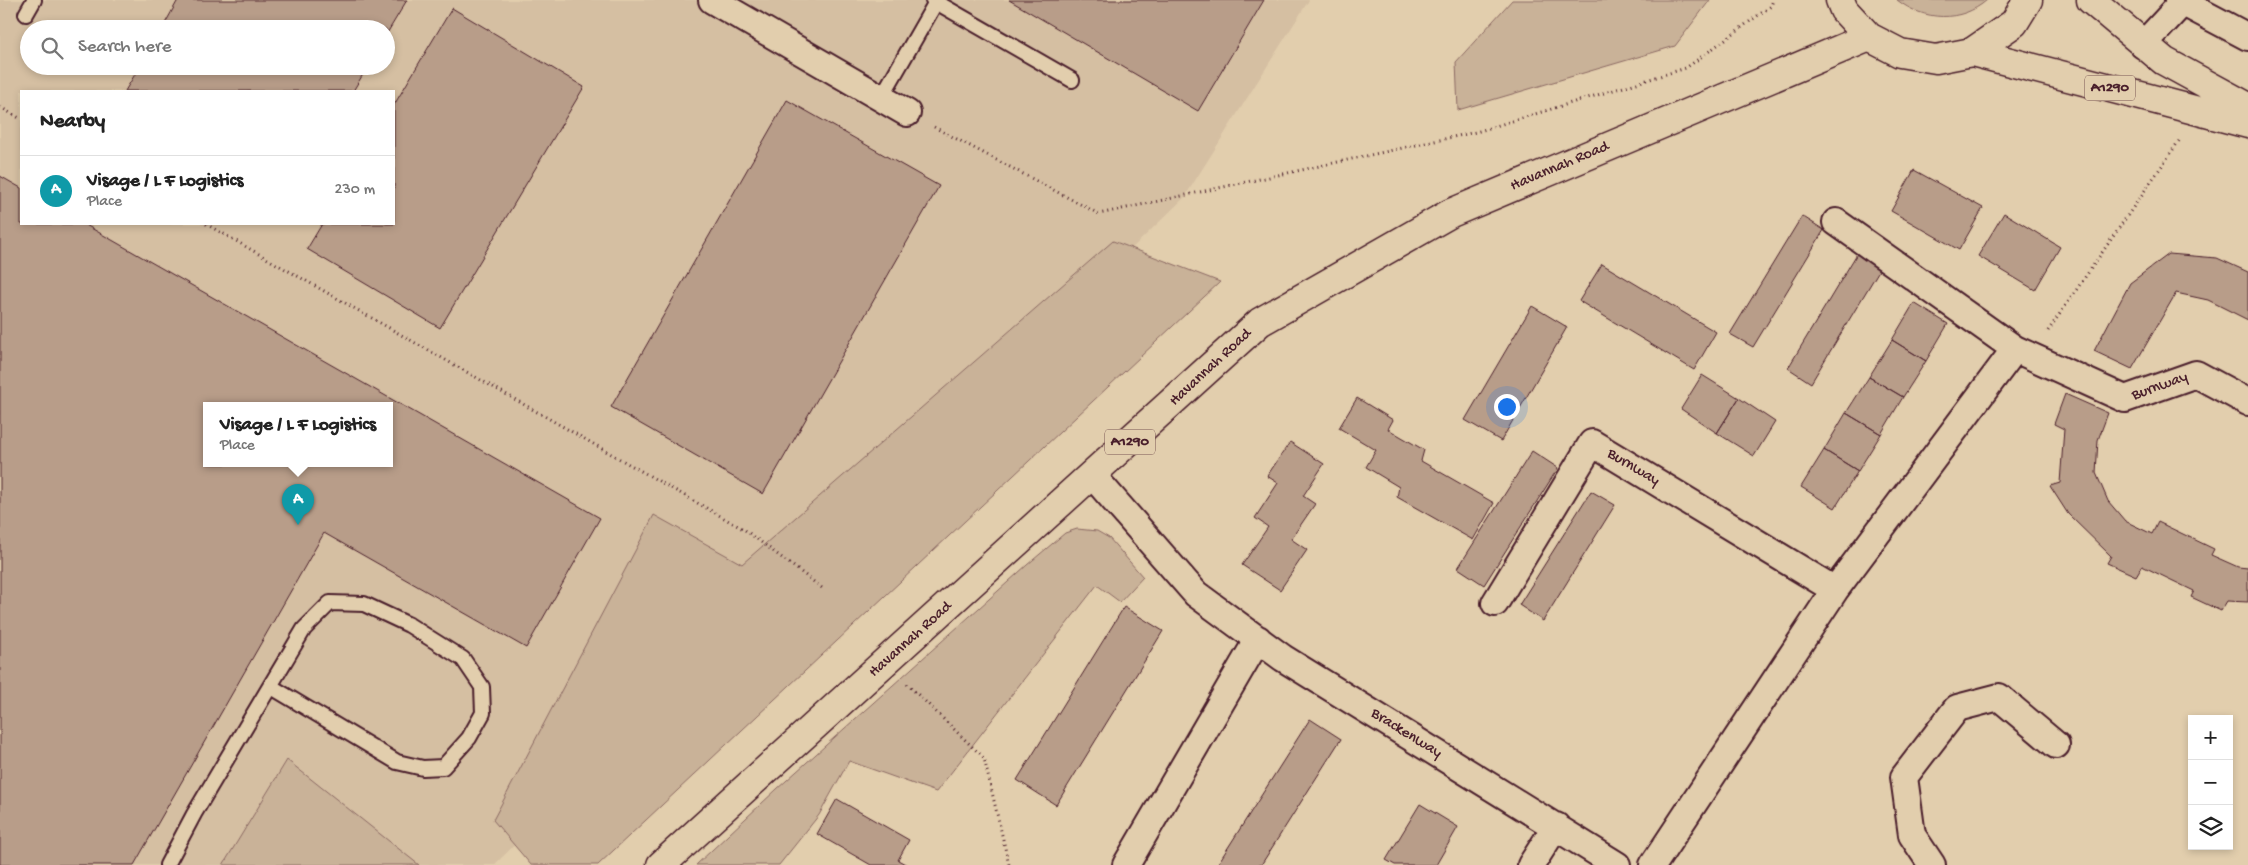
<!DOCTYPE html>
<html lang="en">
<head>
<meta charset="utf-8">
<style>
	:root { --surface:#fff; --page:#f6f6f6; --text:#222; --muted:#767676; --line:#e0e0e0; --accent:#4a1f2b }
	body { margin:0; font-family:"Gochi Hand",sans-serif; background:var(--page); color:var(--text) }
	.controls { position:absolute; right:15px; bottom:15px; display:grid; overflow:hidden; border-radius:0px; box-shadow:0 2px 8px #0003 }
	.controls button { width:45px; height:45px; display:grid; place-items:center; padding:0; border:0; border-bottom:1px solid var(--line); background:var(--surface); color:var(--text); font:25px sans-serif }
	.you { position:absolute; left:1506px; top:406px; width:18px; height:18px; margin:-12px; border:4px solid #fff; border-radius:50%; background:#1a73e8; box-shadow:0 0 0 8px #1a73e833 }
	.badge { display:grid; place-items:center; width:32px; height:32px; border-radius:50%; background:var(--accent); color:#fff; font-size:16px; font-weight:700 }
	.pin { position:absolute; translate:-50% -41px; filter:drop-shadow(0 1px 2px #0008) }
	.pin::after { content:''; position:absolute; top:26px; width:18px; height:15px; background:inherit; clip-path:polygon(0 0,100% 0,50% 100%) }
	.popup { position:absolute; left:203px; top:402px; width:190px; height:65px; box-sizing:border-box; display:grid; place-content:center; border-radius:0px; background:var(--surface); filter:drop-shadow(0 1px 4px #0005); font-size:16px; white-space:nowrap; color:var(--muted) }
	.popup b { font-size:19px; color:var(--text) }
	.popup::after { content:''; position:absolute; left:50%; top:100%; margin-left:-10px; border:10px solid transparent; border-top-color:var(--surface) }
	.list { margin:0; padding:0; list-style:none }
	h2 { display:flex; justify-content:space-between; align-items:center; height:65px; margin:0; padding:0 20px; font-size:21px }
	h2 small { font-size:16px; font-weight:400; color:var(--muted) }
	.list li { display:grid; grid-template-columns:32px 1fr auto; gap:15px; align-items:center; box-sizing:border-box; height:70px; padding:0 20px; border-top:1px solid var(--line) }
	.list b { display:block; font-size:19px; white-space:nowrap }
	.list p { margin:0; font-size:16px; white-space:nowrap; color:var(--muted) }
	.list em { font-size:16px; font-style:normal; color:var(--muted) }
	.icon { flex:none; width:28px; height:28px; fill:none; stroke:currentColor; stroke-width:2; stroke-linecap:round; stroke-linejoin:round }
	.map { position:relative; flex:none; width:2248px; height:865px; overflow:hidden }
	.search { position:absolute; background:var(--surface); box-shadow:0 2px 8px #0003; left:20px; top:20px; width:375px; height:55px; display:flex; align-items:center; gap:12px; box-sizing:border-box; padding:0 18px; border-radius:28px; color:var(--muted); font-size:19px }
	.panel { position:absolute; background:var(--surface); box-shadow:0 2px 8px #0003; left:20px; top:90px; width:375px; height:135px; border-radius:0px }
	.map>svg:first-child { display:block }
	.built { fill:#d5bfa2; fill-rule:evenodd }
	.green { fill:#c9b298; stroke:#8a6862 }
	.building { fill:#b89d89; stroke:#4a1f2b; fill-rule:evenodd }
	.lines { fill:none; stroke-linecap:round; stroke-linejoin:round }
	.lane-casing { stroke:#4a1f2b; stroke-width:18 }
	.street-casing { stroke:#4a1f2b; stroke-width:30 }
	.primary-casing { stroke:#4a1f2b; stroke-width:31 }
	.path { stroke:#4a1f2b; stroke-width:3; stroke-dasharray:1 4; stroke-linecap:butt }
	.lane { stroke:#e2cead; stroke-width:14 }
	.street { stroke:#e2cead; stroke-width:26 }
	.primary { stroke:#e2cead; stroke-width:28 }
	.labels { text-anchor:middle; dominant-baseline:central; stroke-width:4; stroke-linejoin:round; paint-order:stroke }
	.shield { fill:#e2cead; stroke:#785452; stroke-width:1 }
	.shield-label { font-size:15px; font-weight:bold; fill:#4a1f2b }
	.street-label { font-size:16px; fill:#4a1f2b; stroke:#e2cead }
</style>
</head>
<body>
<div class="map">
<svg width="2248" height="865" viewBox="0 0 2248 865">
	<rect width="100%" height="100%" fill="#e2cead"/>
	<filter id="ink" filterUnits="userSpaceOnUse"><feTurbulence type="fractalNoise" baseFrequency=".02" numOctaves="2"/><feDisplacementMap in="SourceGraphic" scale="10" xChannelSelector="R" yChannelSelector="G"/><feConvolveMatrix kernelMatrix="1 2 1 2 8 2 1 2 1" color-interpolation-filters="sRGB"/></filter>
	<g filter="url(#ink)">
		<!-- built -->
		<path class="built" d="M0,0h1309l-125,198 -690,667h-494zM29,29h357v37h-357zM21,91h373v133h-373zM207,406h182v58h-182z"/>
		<!-- green -->
		<path class="green" d="M1512,0h198l-35,46 -217,64 -2,-48z
			M1897,0h90c-26,23 -63,21 -90,0z
			M1113,241l107,41 -622,583h-67l-38,-45 161,-305 88,49z
			M1077,529l20,2 12,7 34,39 -23,25 -23,-17 -161,207 -87,-31 -30,54 -40,50h-83l81,-76 250,-224 38,-32z
			M287,760l132,105h-196z"/>
		<!-- building -->
		<path class="building" d="M178,0h229l-21,35v-6h-224z
			M1009,0h255l-66,111z
			M452,8l132,79 -144,241 -133,-79 15,-25h72v-119z
			M140,66h228l-15,25h-228z
			M787,100l152,86 -176,308 -152,-87z
			M1914,170l69,38 -24,42 -68,-39z
			M0,176l21,12v36h63l516,294 -74,130 -202,-115 -190,332h-134zM207,406h182v58h-182z
			M2004,213l56,34 -25,43 -57,-34z
			M1802,216l22,14 -71,117 -23,-13z
			M1858,252l23,15 -70,116 -23,-15z
			M2169,254l48,4 31,14v48l-40,-20 -32,-7 -44,76 -38,-18 36,-68z
			M1602,264l114,68 -22,38 -115,-69z
			M1914,303l34,21 -22,37 -34,-21z
			M1532,306l35,21 -66,114 -36,-21z
			M1892,340l34,21 -23,36 -34,-20z
			M1702,375l37,23 -22,35 -36,-24z
			M1869,377l34,20 -22,37 -35,-21z
			M2065,394l43,19 -10,27 -2,33 12,28 17,20 27,13 6,-12 56,27 -3,6 27,12 10,1v34l-21,-1 -6,10 -30,-14 3,-6 -52,-25 -6,10 -29,-13 4,-7 -43,-42 -18,-28 10,-3 4,-54 -10,-5z
			M1357,398l36,22 -5,9 36,21 -3,11 73,42 -21,37 -76,-43 2,-10 -33,-20 10,-17 -37,-22z
			M1739,398l36,24 -21,34 -37,-23z
			M1846,413l35,21 -23,37 -34,-21z
			M1290,442l34,22 -21,32 12,8 -24,35 16,11 -27,40 -38,-25 26,-38 -13,-9 23,-35 -11,-7z
			M1824,450l34,21 -23,37 -34,-21z
			M1532,451l26,17 -74,117 -26,-17z
			M1591,491l24,14 -72,116 -24,-16z
			M1124,607l39,24 -107,174 -39,-25z
			M1310,719l31,20 -80,126h-44z
			M837,799l72,41 -11,20 9,5h-36l-54,-31z
			M1420,804l38,23 -22,38h-41l-9,-5z"/>
		<g class="lines">
			<defs>
				<path id="lane" d="M936,2l136,78
					M26,14l8,-14
					M881,98l55,-96 -3,-2
					M167,865l27,-51 110,-185 26,-26 34,1 45,21 54,34 19,28 1,26 -14,25 -26,29 -20,1 -26,-6 -127,-76"/>
				<path id="street" d="M712,0l195,113
					M2178,0l70,37
					M2143,45l40,-43
					M1836,222l179,127 110,50 71,-25 52,28
					M1093,476l103,118 87,64 334,207
					M1495,603l97,-160 243,147
					M1126,865l132,-226
					M1531,865l25,-39
					M1653,865l182,-275 180,-241
					M1932,865l-20,-30 -8,-58 53,-69 42,-11 57,48"/>
				<path id="primary" d="M1840,0l4,10 25,27 31,16 36,6 36,-7 42,-29 14,-23
					M2091,0l73,61 84,46
					M1972,52l276,72
					M661,865l599,-543 191,-109 418,-176"/>
			</defs>
			<!-- lane casing -->
			<use href="#lane" class="lane-casing"/>
			<!-- street casing -->
			<use href="#street" class="street-casing"/>
			<!-- primary casing -->
			<use href="#primary" class="primary-casing"/>
			<!-- path -->
			<path class="path" d="M0,107l21,12
				M934,127l165,87 377,-82 210,-64 85,-62 2,-6
				M206,224l539,306 77,58
				M2048,331l133,-193
				M907,684l77,74 25,107"/>
			<!-- lane -->
			<use href="#lane" class="lane"/>
			<!-- street -->
			<use href="#street" class="street"/>
			<!-- primary -->
			<use href="#primary" class="primary"/>
		</g>
	</g>
	<g class="labels">
		<!-- shield labels -->
		<g class="shield">
			<rect x="2085" y="75.5" width="50" height="25" rx="4"/>
			<rect x="1105" y="429.5" width="50" height="25" rx="4"/>
		</g>
		<g class="shield-label">
			<text x="2110" y="88">A1290</text>
			<text x="1130" y="442">A1290</text>
		</g>
		<!-- street labels -->
		<g class="street-label">
			<text transform="translate(1560 167) rotate(-23)">Havannah Road</text>
			<text transform="translate(1211 368) rotate(-43)">Havannah Road</text>
			<text transform="translate(2160 387) rotate(-20)">Burnway</text>
			<text transform="translate(1633 468) rotate(31)">Burnway</text>
			<text transform="translate(911 640) rotate(-42)">Havannah Road</text>
			<text transform="translate(1406 734) rotate(32)">Brackenway</text>
		</g>
	</g>
</svg>
<div class="controls">
<button>+</button>
<button>−</button>
<button><svg class="icon" aria-label="layers" viewBox="0 0 24 24"><path d="M12 4l9 5-9 5-9-5zM3 14l9 5 9-5"/></svg></button>
</div>
<div class="you"></div>
<div class="pin badge" style="left:298px;top:525px;background:#0f9aa8">A</div>
<div class="popup"><b>Visage / L F Logistics</b>Place</div>
<div class="search"><svg class="icon" aria-label="search" viewBox="0 0 24 24"><circle cx="10" cy="10" r="6"/><path d="M15 15l6 6"/></svg>Search here</div>
<section class="panel">
<h2>Nearby<small></small></h2>
<ul class="list">
<li><span class="badge" style="background:#0f9aa8">A</span><div><b>Visage / L F Logistics</b><p>Place</p></div><em>230 m</em></li>
</ul>
</section>
</div>
</body>
</html>
